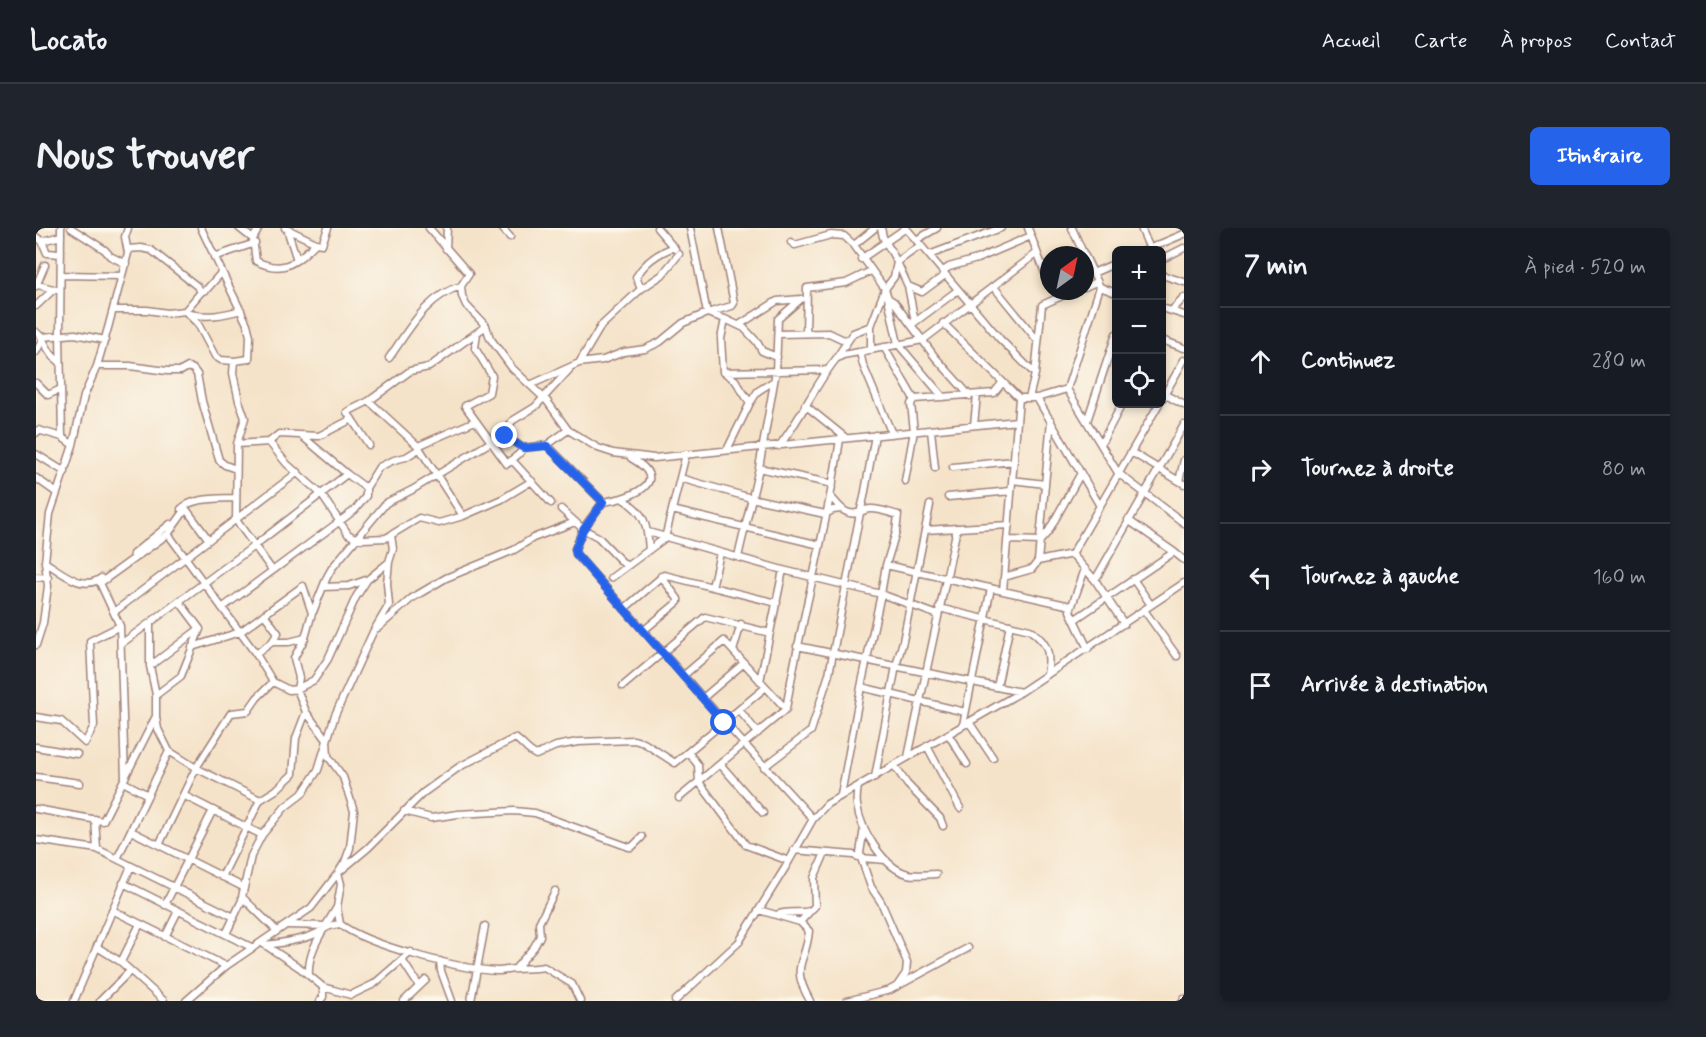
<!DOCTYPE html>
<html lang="fr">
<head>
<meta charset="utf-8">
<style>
	:root { --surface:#171b24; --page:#20242c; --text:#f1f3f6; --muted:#9ea1a6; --line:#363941; --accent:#2563eb }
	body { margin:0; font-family:Mynerve,sans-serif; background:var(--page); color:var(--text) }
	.controls { position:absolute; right:18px; top:18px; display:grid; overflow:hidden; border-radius:9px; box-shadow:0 3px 9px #0003 }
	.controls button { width:54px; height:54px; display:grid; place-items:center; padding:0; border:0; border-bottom:2px solid var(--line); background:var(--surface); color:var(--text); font:30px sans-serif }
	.compass { position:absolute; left:1004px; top:18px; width:54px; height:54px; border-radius:50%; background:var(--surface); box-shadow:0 3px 9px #0003; rotate:33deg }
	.stop { position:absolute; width:18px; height:18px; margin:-14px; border:4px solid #2563eb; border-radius:50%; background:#fff }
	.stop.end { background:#2563eb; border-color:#fff; box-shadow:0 2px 6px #0008 }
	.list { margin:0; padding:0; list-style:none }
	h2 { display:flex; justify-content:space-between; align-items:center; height:78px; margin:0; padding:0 24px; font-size:26px }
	h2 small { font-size:20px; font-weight:400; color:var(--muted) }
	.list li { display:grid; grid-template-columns:39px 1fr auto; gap:18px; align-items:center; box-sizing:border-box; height:108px; padding:0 24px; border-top:2px solid var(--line) }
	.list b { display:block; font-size:22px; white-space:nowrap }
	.list em { font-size:20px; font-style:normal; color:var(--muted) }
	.icon { flex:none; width:33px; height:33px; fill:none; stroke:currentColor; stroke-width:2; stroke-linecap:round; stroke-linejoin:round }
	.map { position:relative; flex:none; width:1148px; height:773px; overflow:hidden; border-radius:9px }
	header { display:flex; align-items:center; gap:36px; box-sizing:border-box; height:84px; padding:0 30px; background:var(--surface); border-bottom:2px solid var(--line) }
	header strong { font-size:28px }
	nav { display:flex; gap:33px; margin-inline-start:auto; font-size:21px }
	.intro { display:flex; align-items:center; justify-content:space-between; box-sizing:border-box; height:144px; padding:0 36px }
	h1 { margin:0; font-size:42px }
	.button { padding:15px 27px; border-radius:9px; background:var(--accent); color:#fff; font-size:21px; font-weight:700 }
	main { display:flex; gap:36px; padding:0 36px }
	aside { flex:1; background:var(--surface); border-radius:9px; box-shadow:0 3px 9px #0003 }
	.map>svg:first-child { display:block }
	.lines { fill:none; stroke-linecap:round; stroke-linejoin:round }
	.minor-casing { stroke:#a0817a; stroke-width:9 }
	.minor { stroke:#fff; stroke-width:6 }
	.route { stroke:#2563eb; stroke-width:8 }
</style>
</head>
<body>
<header>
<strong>Locato</strong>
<nav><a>Accueil</a><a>Carte</a><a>À propos</a><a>Contact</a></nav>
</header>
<div class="intro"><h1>Nous trouver</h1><a class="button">Itinéraire</a></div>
<main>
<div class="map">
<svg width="1148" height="773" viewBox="0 0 1148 773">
	<rect width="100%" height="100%" fill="#fbf7ec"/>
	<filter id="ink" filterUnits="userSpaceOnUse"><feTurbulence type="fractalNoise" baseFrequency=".0167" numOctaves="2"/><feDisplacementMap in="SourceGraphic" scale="12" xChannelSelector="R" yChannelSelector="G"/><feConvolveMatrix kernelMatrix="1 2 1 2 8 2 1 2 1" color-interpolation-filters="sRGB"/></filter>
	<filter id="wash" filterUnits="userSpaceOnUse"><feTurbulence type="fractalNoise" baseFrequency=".008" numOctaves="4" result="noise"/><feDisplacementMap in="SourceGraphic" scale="24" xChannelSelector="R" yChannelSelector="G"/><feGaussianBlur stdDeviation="1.35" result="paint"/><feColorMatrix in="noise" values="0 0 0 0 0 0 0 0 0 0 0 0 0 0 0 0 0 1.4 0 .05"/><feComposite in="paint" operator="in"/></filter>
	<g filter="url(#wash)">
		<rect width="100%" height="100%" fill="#f5e3c9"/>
	</g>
	<g filter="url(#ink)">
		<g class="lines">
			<defs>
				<path id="minor" d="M25,0l-1,107 2,102
					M35,0l34,22 5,6 16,8
					M165,0l46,96 3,12 -1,23 -15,2 -1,12 6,28 6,17 -8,26 -1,76 36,50
					M203,0l14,11 3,22c28,14 40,1 60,-18
					M249,0l31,15 6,1 6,-16
					M393,0l40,46 -8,12 1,10 4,9 20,21 4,12 22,30 35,33 21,29 30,18 15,5 41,5 363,-37
					M466,0l8,9
					M621,0l18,21
					M654,0l17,85 18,6
					M992,0l21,56
					M1036,0l12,27
					M1105,0l9,21
					M251,1l10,31
					M0,9l6,4 5,12 14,1
					M217,11l6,-11
					M880,12l21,-12
					M6,13l19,-5
					M755,14l4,3 36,-10 13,1 10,9 31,44 3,9 6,4 41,55 35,39
					M818,17l21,-17
					M885,17l-24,17 11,24 14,6 23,-17
					M92,21l13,-1 10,2 47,37 3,5 -16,19
					M410,21l1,-21
					M1110,22l38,-16
					M893,27l72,-27
					M1049,28l15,31 16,6
					M178,29l41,-14
					M825,31l45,-31 94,111 35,35
					M1126,31l22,-11
					M907,43l6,-4 28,-8 54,-23
					M1057,45l23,-10
					M25,47l61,1
					M1126,47l22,7
					M2,57l19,5
					M0,58l9,-21
					M872,58l7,36
					M958,59l44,54
					M1049,59l11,-5
					M1064,59l-33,102 51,84 66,50
					M605,61l21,-14 17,-21
					M165,64l6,-3 14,-16
					M852,70l10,46 45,53
					M765,71l-23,20 -2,52 -17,97 74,16
					M0,78l18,-17
					M1126,80l22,7
					M77,82h34l20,3 18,-2 13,13 17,32 6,4 13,1
					M1135,83l13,-13
					M153,86c19,4 34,1 52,-4
					M907,95l76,75h18l30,-9
					M703,97l38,-24 24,-2
					M875,97l47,-35
					M835,98v24
					M0,104c12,9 8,19 24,30
					M441,105l-2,15 17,28 -3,17 -24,13 42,58 13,-11 3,-5 24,-3 21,-15
					M770,105l1,-45 39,-5 25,-12
					M742,106l51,-1 15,7 4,-1
					M6,109l33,-3 30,6
					M1126,112l22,8
					M848,119l30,52 -3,5 3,27 -9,50
					M0,124l7,-13
					M824,124l3,13 29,69
					M801,129l16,-24 18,-7 14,-37 9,-12 3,-15 -14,-25 -2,-9
					M353,130c20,-28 37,-62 72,-72
					M543,135l22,-37 40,-37 -5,-12c9,-15 22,-24 38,-30
					M61,138h33l37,5h14l7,-4 5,2 4,5 5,27 17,59 6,5 11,4
					M687,144l-2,-33 4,-20 19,9 13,14 5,9 15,6
					M687,144l104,-2
					M688,144l11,8 15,23
					M0,155l12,12 13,-6
					M494,157l49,-22 24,-3 21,-8 21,-3 15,-7 23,-19 24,-10 25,-7 2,-3 -15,-75
					M1128,166l20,11
					M993,170l6,-24 7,-69 31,-14
					M1001,170l63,108
					M878,171l80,-6 9,-11
					M1126,171l22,-39
					M333,173l49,45 45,70 39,-17 30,-18
					M769,177l41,33
					M1051,193l29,-87
					M938,197l3,-30
					M895,202l4,38
					M0,205l2,-3 24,7 11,8
					M266,208l45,38 19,14
					M469,208l18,12
					M233,214l18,22 34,30 27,40 5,3 10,2 23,-1 33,-20 20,5 24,-7
					M201,216l32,-2 10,-8 40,2 33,-17
					M1065,216l21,-40
					M333,217l-22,-33 22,-11 41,-30 19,-4 57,-41
					M511,217l56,57
					M382,218l57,-25
					M458,218l11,-10 7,-15 23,-14 34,-37
					M743,218c22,-27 35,-60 57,-87l7,-4 80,-15 114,-87
					M691,222l23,-47 8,-12 16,-10
					M1095,224l53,32
					M0,226l29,18
					M595,230c44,25 -2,40 -28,44l-20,27 -8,20 1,5 149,169 88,96
					M476,232l39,43
					M917,239l61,-6
					M0,250l21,15
					M644,250l71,20 74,16 8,-4 8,-1
					M976,252l33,4
					M1143,253l5,-21
					M912,269l63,-6
					M587,271c22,14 24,25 26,50
					M145,281c12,-12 39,-10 55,-11
					M525,281l22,20 15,8 28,29
					M636,282l148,35
					M1092,292l46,32
					M889,302l84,-5
					M612,304l135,38 98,24 5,-29 10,-33 2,-17c-9,-2 -19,-7 -28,-6 -5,0 -8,3 -13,4 -13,3 -19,-9 -27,-17
					M132,306l88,120 17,28 16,8 8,-1 17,-9 14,-21 28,-62 11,-17 22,-18 4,-13 -2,-14
					M971,312l33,1 8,-9 33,-59
					M97,326l37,-30
					M1036,326l23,26 29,44
					M702,329l21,-89
					M1002,333l34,-7 87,-150
					M9,334c16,10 38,30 56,16
					M850,337l185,41
					M1049,341l-15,42 18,38
					M0,349l12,1
					M968,349l28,-8 6,-8 13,-141
					M575,350l54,-40 21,-84
					M1097,351l18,26
					M1059,352l89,-155
					M287,359l26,-1 17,-6
					M676,359l8,-34
					M967,363l16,-193
					M143,373l21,28
					M186,380l133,-98 11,-14v-8l13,-21 15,-7 12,-3 13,-8
					M903,380l91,22c18,13 21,23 17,45
					M588,381l40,-34 113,28
					M1108,382l33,46
					M78,384l184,-140
					M277,384l14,-35 5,-9 54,-65 26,-13 79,-48
					M228,386l14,19 -6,9
					M1038,392l100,-68 10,8
					M114,395v43l6,29v22l2,12 11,22 27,17 64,32 -38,77
					M342,400l34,-30 34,-20 68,-28 19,-12 42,-16
					M607,403l35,-29v-3l-17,-23
					M85,416l133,-98 93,-72
					M0,417l7,-22 5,-37 -3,-24 5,-48 23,-69 11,-49 13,-30 11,-38 20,-75 -3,-16 3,-9
					M761,418l224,46
					M156,419l48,-15 63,-46 9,27 -7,25 -11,20 5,20 -2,11 9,23 -10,26 -3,36 -17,16 -16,10
					M697,423l8,-27
					M220,426l16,-12h17l16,-4
					M114,438l49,-37
					M724,453l23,-111
					M587,458l82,-69 65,16
					M730,459l-78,65 10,13 1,17 47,63 43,16
					M825,459l104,25
					M961,459l13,-62
					M120,467l25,-19 19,-47
					M667,470l41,-35
					M750,481c15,-91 41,-179 54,-270
					M703,482l19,23
					M270,484l21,28 1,16 15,21 11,34 -4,37 -5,14 -7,11 3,11 -4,23 3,17c26,21 123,46 158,47 6,0 12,-2 18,-2 10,-1 18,0 28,-2l28,17 8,17
					M0,489l25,4 24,22 9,-17 -4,-85 30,-15
					M933,494l24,36
					M927,497l28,-137
					M912,506l19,30
					M891,518l33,62
					M0,519l41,7
					M872,529l49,-229
					M684,536l43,49
					M858,537l13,19 33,34 3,8
					M728,539l47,-36 18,-57 31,-161 4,-16 11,-62
					M0,549l44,6
					M839,549l21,-111 7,-25 27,-136
					M89,550l-5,-152 -20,-43 68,-49 18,-25 23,31
					M87,554l25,13
					M822,558c-1,6 -2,13 -1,19 3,23 26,63 51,69 8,2 19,0 28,0
					M147,567l79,40
					M805,567l20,-108 20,-93 57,21
					M643,570l107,-89 -62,-68 -41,35
					M0,581l67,12 52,-103
					M368,583l27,7 27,-4 56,-3 21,2 94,34h3l10,-10
					M59,591l2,30
					M828,600l-4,25 1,5 25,2
					M95,603l112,56
					M0,612l61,9 137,68
					M123,617l37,-77 35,-55 17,-2 9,-13 16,-16
					M758,622l59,5 8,3 10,29 10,15 26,60 -1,11 -9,13
					M81,631l52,-108
					M87,655l130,65
					M129,677l48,-95
					M76,682l114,56
					M723,682l41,12 9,9c-3,34 -20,32 1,70
					M740,687c12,-5 22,-1 34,-4
					M764,694l15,-16 -1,-28 11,-25
					M252,697l38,1
					M241,703l-35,-34 9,-41 11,-21 23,-28 17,-13 16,-24 17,-55 38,-83 16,-27 -2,-22 2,-21
					M190,706l17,-36
					M129,709l13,-26
					M226,715l38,25 23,19v10l-3,4
					M229,717c16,-2 33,-4 48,-10 13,-5 10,-9 27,-11
					M61,719l24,15 43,39
					M366,732l17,26
					M404,733l1,10 11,30
					M85,734l19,-38
					M479,741l19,-22 6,-11 -1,-13 16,-32
					M273,747c-2,-25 16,-47 28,-68
					M287,759l28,8 23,-11 37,-32
					M38,773l57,-135
					M64,773l30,-30
					M150,773l40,-35 85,-58 27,-35 30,-25 55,-55 36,-26 56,-29c8,5 12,13 21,17l20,-9 22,-4 56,-2 10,3 31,20 13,-11
					M368,773l22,-21
					M435,773l14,-75
					M639,773l64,-59 46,-74 28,-49 14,-15 194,-112 163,-109
					M811,773l43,-11 78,-42
					M1147,773l1,-2"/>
			</defs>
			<!-- minor casing -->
			<use href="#minor" class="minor-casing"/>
			<!-- minor -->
			<use href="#minor" class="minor"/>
		</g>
	</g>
	<g class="lines" filter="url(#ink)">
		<!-- route -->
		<path class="route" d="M469,208l18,12 24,-2 56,56 -20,28 -8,19 1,5 148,169"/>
	</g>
</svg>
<div class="controls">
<button>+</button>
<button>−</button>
<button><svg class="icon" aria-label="locate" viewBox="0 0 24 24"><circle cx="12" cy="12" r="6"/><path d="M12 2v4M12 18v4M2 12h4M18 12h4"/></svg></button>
</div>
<svg class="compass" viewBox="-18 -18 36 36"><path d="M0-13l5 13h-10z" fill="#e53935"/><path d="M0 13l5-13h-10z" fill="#9ea1a6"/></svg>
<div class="stop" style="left:688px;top:495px"></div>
<div class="stop end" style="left:469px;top:208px"></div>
</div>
<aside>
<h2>7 min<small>À pied · 520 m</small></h2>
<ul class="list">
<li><svg class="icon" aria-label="ahead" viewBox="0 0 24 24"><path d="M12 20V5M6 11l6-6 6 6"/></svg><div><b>Continuez</b></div><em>280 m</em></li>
<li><svg class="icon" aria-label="right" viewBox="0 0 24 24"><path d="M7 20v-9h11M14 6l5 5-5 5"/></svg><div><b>Tournez à droite</b></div><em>80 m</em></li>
<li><svg class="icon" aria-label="left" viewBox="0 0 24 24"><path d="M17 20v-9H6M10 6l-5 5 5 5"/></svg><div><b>Tournez à gauche</b></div><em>160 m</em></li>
<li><svg class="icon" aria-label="arrive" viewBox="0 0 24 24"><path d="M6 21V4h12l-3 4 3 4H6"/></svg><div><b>Arrivée à destination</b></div></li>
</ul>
</aside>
</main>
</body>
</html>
